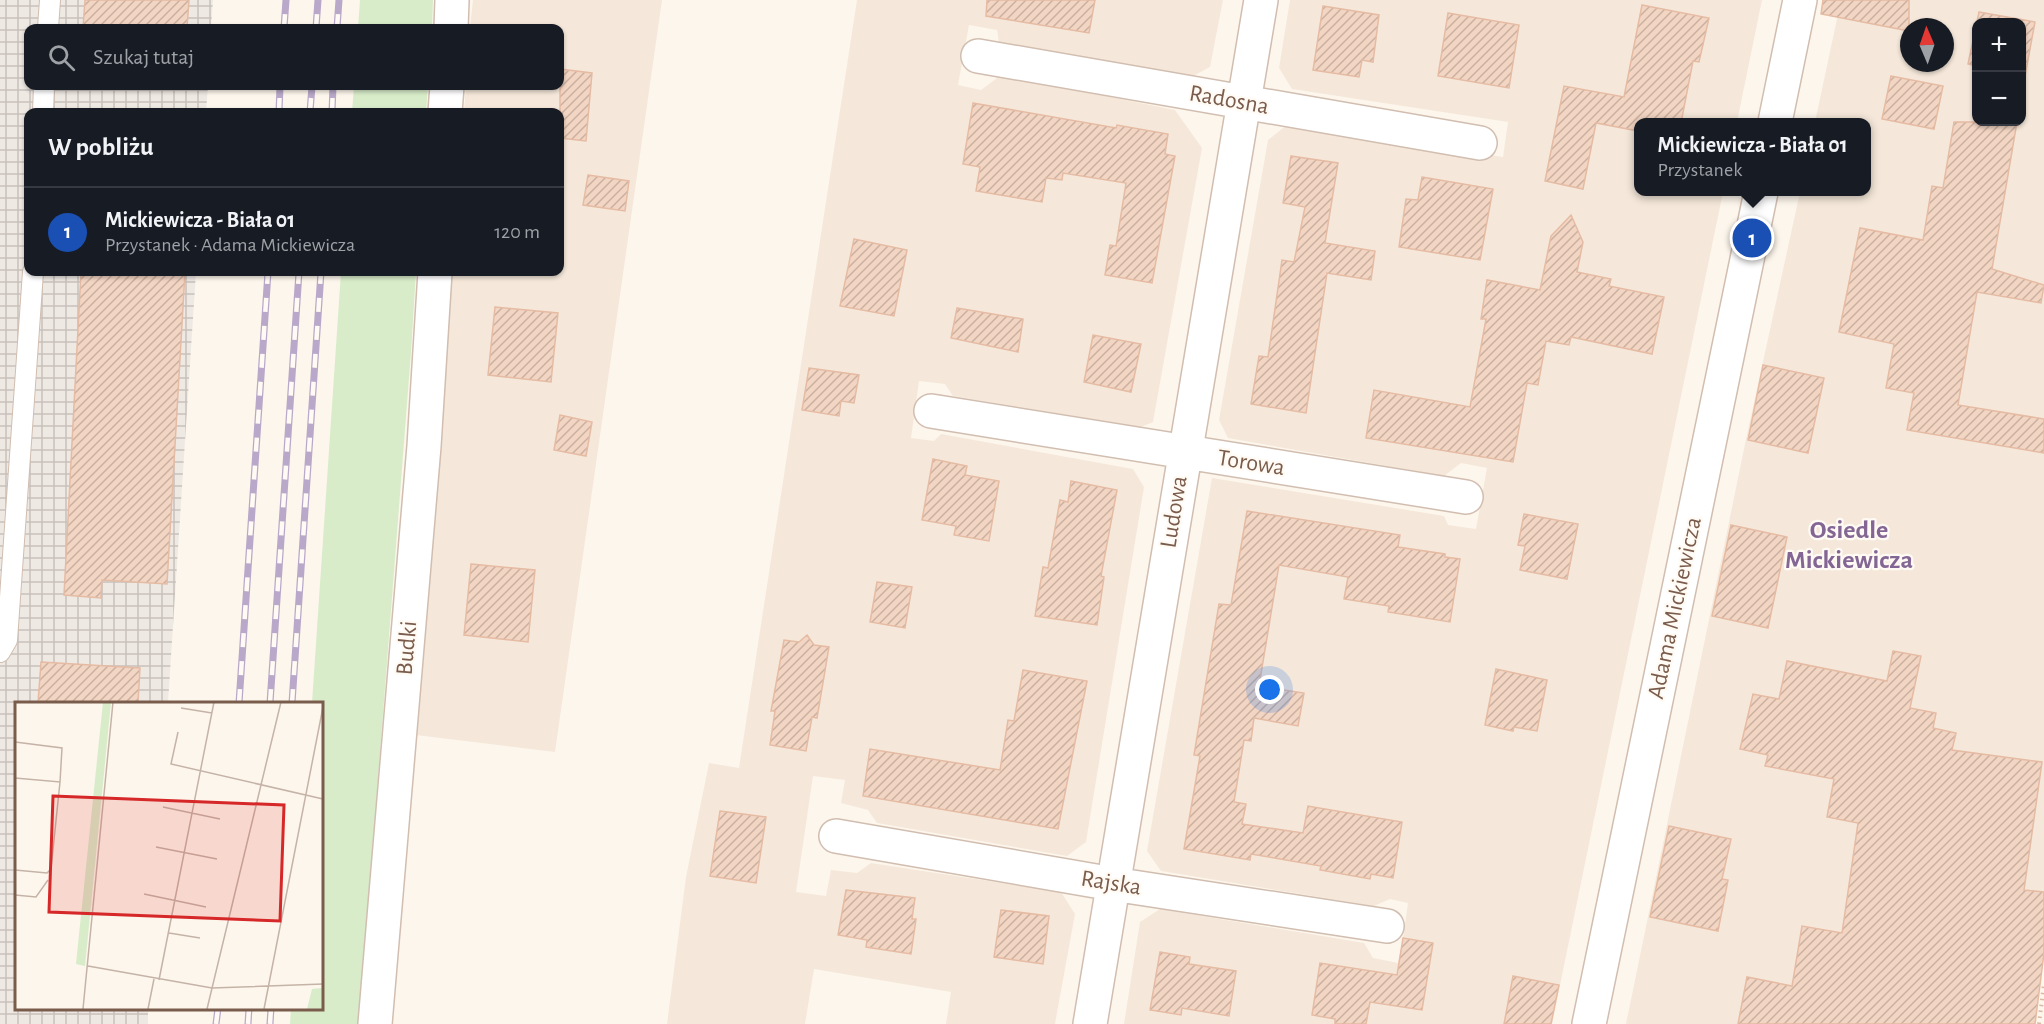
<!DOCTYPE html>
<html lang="pl">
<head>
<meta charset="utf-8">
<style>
	:root { --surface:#171b24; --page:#20242c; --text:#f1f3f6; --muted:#9ea1a6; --line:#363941; --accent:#0f766e }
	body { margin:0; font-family:"Alegreya Sans",sans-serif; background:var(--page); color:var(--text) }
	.controls { position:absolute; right:18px; top:18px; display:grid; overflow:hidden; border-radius:12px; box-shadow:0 2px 4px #0004 }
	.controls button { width:54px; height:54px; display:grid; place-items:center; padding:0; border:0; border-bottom:2px solid var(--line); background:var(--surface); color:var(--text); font:30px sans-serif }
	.compass { position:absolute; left:1900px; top:18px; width:54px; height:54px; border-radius:50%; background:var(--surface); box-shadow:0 2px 4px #0004; rotate:358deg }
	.you { position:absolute; left:1270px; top:690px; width:21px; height:21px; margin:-15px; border:4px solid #fff; border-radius:50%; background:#1a73e8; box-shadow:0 0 0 9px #1a73e833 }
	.badge { display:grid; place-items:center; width:39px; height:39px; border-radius:50%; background:var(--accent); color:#fff; font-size:20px; font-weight:700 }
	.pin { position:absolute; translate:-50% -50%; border:3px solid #fff; box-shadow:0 2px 6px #0006 }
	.popup { position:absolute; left:1634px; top:118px; width:237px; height:78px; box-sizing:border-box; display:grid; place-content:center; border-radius:12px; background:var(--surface); filter:drop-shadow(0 2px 4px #0005); font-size:20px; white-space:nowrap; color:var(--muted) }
	.popup b { font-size:22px; color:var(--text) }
	.popup::after { content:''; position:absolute; left:50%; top:100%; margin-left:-12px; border:12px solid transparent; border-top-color:var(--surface) }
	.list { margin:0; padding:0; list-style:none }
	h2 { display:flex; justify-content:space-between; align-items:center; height:78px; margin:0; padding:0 24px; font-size:26px }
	h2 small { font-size:20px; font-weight:400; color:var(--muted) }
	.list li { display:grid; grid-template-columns:39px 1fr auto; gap:18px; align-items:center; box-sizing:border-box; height:90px; padding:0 24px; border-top:2px solid var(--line) }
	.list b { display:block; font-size:22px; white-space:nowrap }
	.list p { margin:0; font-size:20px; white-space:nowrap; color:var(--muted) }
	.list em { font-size:20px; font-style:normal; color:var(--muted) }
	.icon { flex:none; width:33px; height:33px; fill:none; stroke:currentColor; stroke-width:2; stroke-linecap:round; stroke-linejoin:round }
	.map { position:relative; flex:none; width:2044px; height:1024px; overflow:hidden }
	.search { position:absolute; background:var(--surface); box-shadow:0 2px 4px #0004; left:24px; top:24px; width:540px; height:66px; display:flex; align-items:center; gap:15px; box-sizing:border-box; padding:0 21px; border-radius:12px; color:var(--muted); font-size:22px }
	.panel { position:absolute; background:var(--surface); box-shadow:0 2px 4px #0004; left:24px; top:108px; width:540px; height:168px; border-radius:12px }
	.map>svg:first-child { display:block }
	.residential { fill:#f5e8da; fill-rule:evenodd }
	.industrial { fill:url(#industrial-grid) }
	.grass { fill:#d8ecc9 }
	.building { fill:url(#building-hatch); stroke:#e6bba3; stroke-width:1.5 }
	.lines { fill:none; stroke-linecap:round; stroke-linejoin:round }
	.service-casing { stroke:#d1beb0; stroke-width:22 }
	.minor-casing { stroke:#d1beb0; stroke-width:36 }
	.path { stroke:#d9b8a5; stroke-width:4; stroke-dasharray:1.5 4.5; stroke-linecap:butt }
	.service { stroke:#fff; stroke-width:20 }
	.minor { stroke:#fff; stroke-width:33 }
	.rail-casing { stroke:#b9a8c9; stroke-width:7 }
	.rail { stroke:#fffaf3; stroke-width:4.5; stroke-dasharray:14; stroke-linecap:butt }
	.labels { text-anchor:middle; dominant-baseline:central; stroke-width:4.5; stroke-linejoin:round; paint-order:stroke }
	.street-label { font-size:24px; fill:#7a5c4d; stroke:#fffaf3 }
	.neighbourhood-label { font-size:26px; font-weight:bold; fill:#846695; stroke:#fffaf3 }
	.inset-road { fill:none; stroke:#c5b3a7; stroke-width:1.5 }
	.view { fill:#d62828; fill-opacity:0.15; stroke:#d62828; stroke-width:3 }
	.inset-edge { fill:none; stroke:#7a5c4d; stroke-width:3 }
</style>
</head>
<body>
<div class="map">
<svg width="2044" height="1024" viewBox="0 0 2044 1024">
	<defs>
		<pattern id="industrial-grid" width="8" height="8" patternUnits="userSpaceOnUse" patternTransform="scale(1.5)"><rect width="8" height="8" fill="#efe9e4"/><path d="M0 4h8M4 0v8" fill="none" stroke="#c7c0bb"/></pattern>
		<pattern id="building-hatch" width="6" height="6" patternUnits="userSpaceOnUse" patternTransform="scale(1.5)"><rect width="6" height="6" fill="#f3d5c3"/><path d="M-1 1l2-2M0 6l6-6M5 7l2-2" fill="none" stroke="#cab0a1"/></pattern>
	</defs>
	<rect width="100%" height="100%" fill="#fdf6ec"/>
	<!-- residential -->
	<path class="residential" d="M473,0h189l-107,752 -139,-17 36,-463h108v-160h-96l2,-26h94v-58h-90z
		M857,0h366l-13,67 -17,9 -194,-34 -2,-12 -28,-5 -11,60 23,5 20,-15 174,35 27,38 -49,274 -12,5 -188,-31 -8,-12 -26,-3 -8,57 23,3 7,-7 192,35 11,18 -58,355 -19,14 -190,-33 -9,-13 -27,-7 4,-23 -32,-4 -17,116 30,4 5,-26 26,3 14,-10 190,29 14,22 -20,110h-109l5,-32 -137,-23 -9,55h-138l19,-147 23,-114 30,5z
		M1290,0h472l-25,122h-99v70h85l-171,832h-428l16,-102 20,-13 204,34 9,15 25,5 5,-25 5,-35 -18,-4 -16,7 -213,-35 -14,-20 65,-373 232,38 4,9 28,4 11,-61 -26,-5 -17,13 -216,-38 -9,-18 49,-280 20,-16 215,33 5,-35 -216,-33 -13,-21z
		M1841,0h203v892l-54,-7 -164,139h-200l119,-580 55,-252h66v-70h-51zM1976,22h46v100h-46zM1909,27h36v36h-36z"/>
	<!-- industrial -->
	<path class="industrial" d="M0,0h213l-2,28h-183v58h180l-2,26h-178v160h168l-28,431h-152v305h132v16h-148z"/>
	<!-- grass -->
	<path class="grass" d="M360,0h73l-1,28h-74z
		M354,86h74l-2,26h-74z
		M341,272h75l-5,80 -52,672h-69l1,-16h30v-305h-9z"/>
	<!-- building -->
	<path class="building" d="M85,0h104l-2,28h-104z
		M987,0h108l-6,33 -103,-17z
		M1823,0h86v31l-88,-17z
		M1642,5l67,13 -10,44 -6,-1 -12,62h-43v8l-42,-8 -13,66 -38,-8 19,-95 60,11z
		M1323,6l56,9 -6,47 -11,-2 -3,17 -46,-7z
		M1979,12l56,10 -10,54 -3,-1v-53h-45v44l-9,-2z
		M1448,13l71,12 -10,63 -71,-12z
		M560,69l32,4 -6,68 -26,-3z
		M1891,76l52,10 -9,43 -52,-10z
		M973,103l143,25 1,-3 51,9 -3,20 10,2 -23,127 -47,-8 5,-30 6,1 10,-63 -63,-10 -1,7 -16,-2 -4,24 -66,-11 4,-24 -17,-3z
		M1954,122h63l-25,147 52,16 -3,18 -64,-11 -19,113 86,14v34l-137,-23 7,-37 -28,-5 8,-44 -55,-12 21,-104 63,12 9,-54 11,2z
		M1291,156l47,7 -13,80 50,8 -4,29 -44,-7 -21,140 -55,-9 8,-48 9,1 14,-97 12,2 11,-55 -22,-4z
		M588,175l41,6 -4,30 -42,-6z
		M1422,177l71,12 -13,71 -81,-13 7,-48 12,1z
		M1571,215l12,27 -6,30 34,7 -2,7 55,11 -12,57 -81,-17 -2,8 -23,-4 -8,44 -11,-2 -14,79 -147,-24 8,-48 96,17 16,-88h-5l6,-39 53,10 11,-54z
		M854,239l53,11 -13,66 -54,-10z
		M81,272h104l-18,312 -65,-4 -1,18 -37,-3z
		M495,307l63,6 -7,69 -63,-7z
		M957,308l66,11 -5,33 -67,-14z
		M1093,335l48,9 -10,48 -47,-10z
		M1763,365l61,13 -16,75 -60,-13z
		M809,368l50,7 -5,28 -13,-2 -2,15 -37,-6z
		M560,415l32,7 -6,34 -32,-6z
		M933,459l34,7 -2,9 34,6 -10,60 -35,-6 2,-9 -34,-6z
		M1071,481l46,9 -16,86 3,1 -7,48 -62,-9 8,-49 5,1 12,-68 8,2z
		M1247,511l153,24 -2,12 47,7v3l15,2 -10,63 -62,-10 1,-6 -45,-7 4,-22 -69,-12 -20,121 45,7 -6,33 -44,-8 -3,23 -7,-1 -10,62 12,2 -4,20 61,9 5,-27 94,16 -9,56 -22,-4 -1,5 -50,-9 1,-4 -70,-12 -1,6 -66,-11 16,-93 -6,-1 25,-151 12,1z
		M1524,514l54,10 -11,55 -47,-9 5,-24 -7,-1z
		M1731,525l56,12 -19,91 -56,-12z
		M471,564l64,6 -7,72 -64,-7z
		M877,582l35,5 -7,41 -35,-6z
		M807,635l7,10 15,2 -12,71 -5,-1 -6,34 -36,-6 5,-34h-4l13,-71 15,2z
		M1893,651l28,5 -11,52 26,5 -3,15 23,5 -4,17 90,12 -18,128 20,2v61l-9,71h-297l9,-47 45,9 10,-60 40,7 16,-110 -31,-6 7,-38 -69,-13 3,-11 -28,-6 13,-55 26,5 8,-38 100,20z
		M41,662l99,6 -2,35h-100z
		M1496,669l51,11 -10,51 -23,-4 -1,4 -28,-6z
		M1023,670l64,11 -29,148 -195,-33 7,-47 130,21 8,-50 6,1z
		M720,811l46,6 -10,66 -46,-7z
		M1669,826l62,13 -9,40 6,1 -10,51 -68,-14z
		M846,890l69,8 -3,21h4l-5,35 -45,-7 1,-7 -29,-5z
		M1001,910l48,6 -6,48 -49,-7z
		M1403,938l30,5 -11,67 -52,-8 -4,22h-31v-5l-23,-4 8,-52 77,12z
		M1160,952l30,5 -1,7 47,7 -7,45 -47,-8 -1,7 -31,-5z
		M1513,976l46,9 -8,39h-47z"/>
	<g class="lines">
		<defs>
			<path id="service" d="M48,28l2,-28
				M43,112l1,-26
				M0,652l7,-12 26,-368"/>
			<path id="minor" d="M451,28l1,-28
				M978,56l502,87
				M445,112l2,-26
				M1775,122l25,-122
				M931,411l535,86
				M836,836l277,48 274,42
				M375,1024l49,-578 11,-174
				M1090,1024l171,-1024
				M1589,1024l172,-832"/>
		</defs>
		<!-- service casing -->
		<use href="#service" class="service-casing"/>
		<!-- minor casing -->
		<use href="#minor" class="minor-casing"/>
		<!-- path -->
		<path class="path" d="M2039,1024l5,-40"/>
		<!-- service -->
		<use href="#service" class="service"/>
		<!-- minor -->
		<use href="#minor" class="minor"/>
		<defs>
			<path id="rail" d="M284,28l2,-28
				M316,28l2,-28
				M337,28l2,-28
				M279,112l1,-26
				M310,112l2,-26
				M332,112l1,-26
				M239,703l29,-431
				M270,703l29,-431
				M292,703l29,-431
				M216,1024l2,-16
				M248,1024l1,-16
				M270,1024l1,-16"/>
		</defs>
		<!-- rail casing -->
		<use href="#rail" class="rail-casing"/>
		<!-- rail -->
		<use href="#rail" class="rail"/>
	</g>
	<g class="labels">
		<!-- street labels -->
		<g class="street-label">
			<text transform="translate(1229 100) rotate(10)">Radosna</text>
			<text transform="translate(1251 463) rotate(9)">Torowa</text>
			<text transform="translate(1174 512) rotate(-81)">Ludowa</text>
			<text transform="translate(1675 608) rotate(-78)">Adama Mickiewicza</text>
			<text transform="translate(407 648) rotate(-85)">Budki</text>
			<text transform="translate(1111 883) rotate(9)">Rajska</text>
		</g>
		<!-- neighbourhood labels -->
		<g class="neighbourhood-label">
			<text x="1849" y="530">Osiedle<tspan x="1849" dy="30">Mickiewicza</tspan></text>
		</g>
	</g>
	<!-- overview -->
	<g transform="translate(15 702)">
		<rect width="308" height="308" fill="#fdf6ec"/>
		<path d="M88,0h8l-26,264 -9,-2zM307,286v21h-15l5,-20z" fill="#d8ecc9"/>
		<path class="inset-road" d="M166,6l31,5M163,30l-7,32 152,35M0,40l47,6 -2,34 -45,-4M148,105l57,12M141,145l61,12M0,168l32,3 4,-4 9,-87M129,192l62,13M0,193l21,2 12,-17M154,231l31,5M73,264l124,22 111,-4M144,278l55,-278M68,307l30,-307M133,307l6,-30M192,307l74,-307M249,307l59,-302"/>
		<path class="view" d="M38,94l231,9 -4,116 -231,-9z"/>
		<rect width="308" height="308" class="inset-edge"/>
	</g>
</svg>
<div class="controls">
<button>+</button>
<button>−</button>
</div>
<svg class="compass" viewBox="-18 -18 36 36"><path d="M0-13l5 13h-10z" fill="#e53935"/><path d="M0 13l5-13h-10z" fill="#9ea1a6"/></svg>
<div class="you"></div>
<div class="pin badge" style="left:1752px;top:238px;background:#1a4fb4">1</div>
<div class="popup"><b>Mickiewicza - Biała 01</b>Przystanek</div>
<div class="search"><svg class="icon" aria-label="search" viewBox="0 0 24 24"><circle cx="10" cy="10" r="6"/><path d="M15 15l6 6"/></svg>Szukaj tutaj</div>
<section class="panel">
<h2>W pobliżu<small></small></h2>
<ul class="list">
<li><span class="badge" style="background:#1a4fb4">1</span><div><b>Mickiewicza - Biała 01</b><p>Przystanek · Adama Mickiewicza</p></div><em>120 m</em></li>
</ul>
</section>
</div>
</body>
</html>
